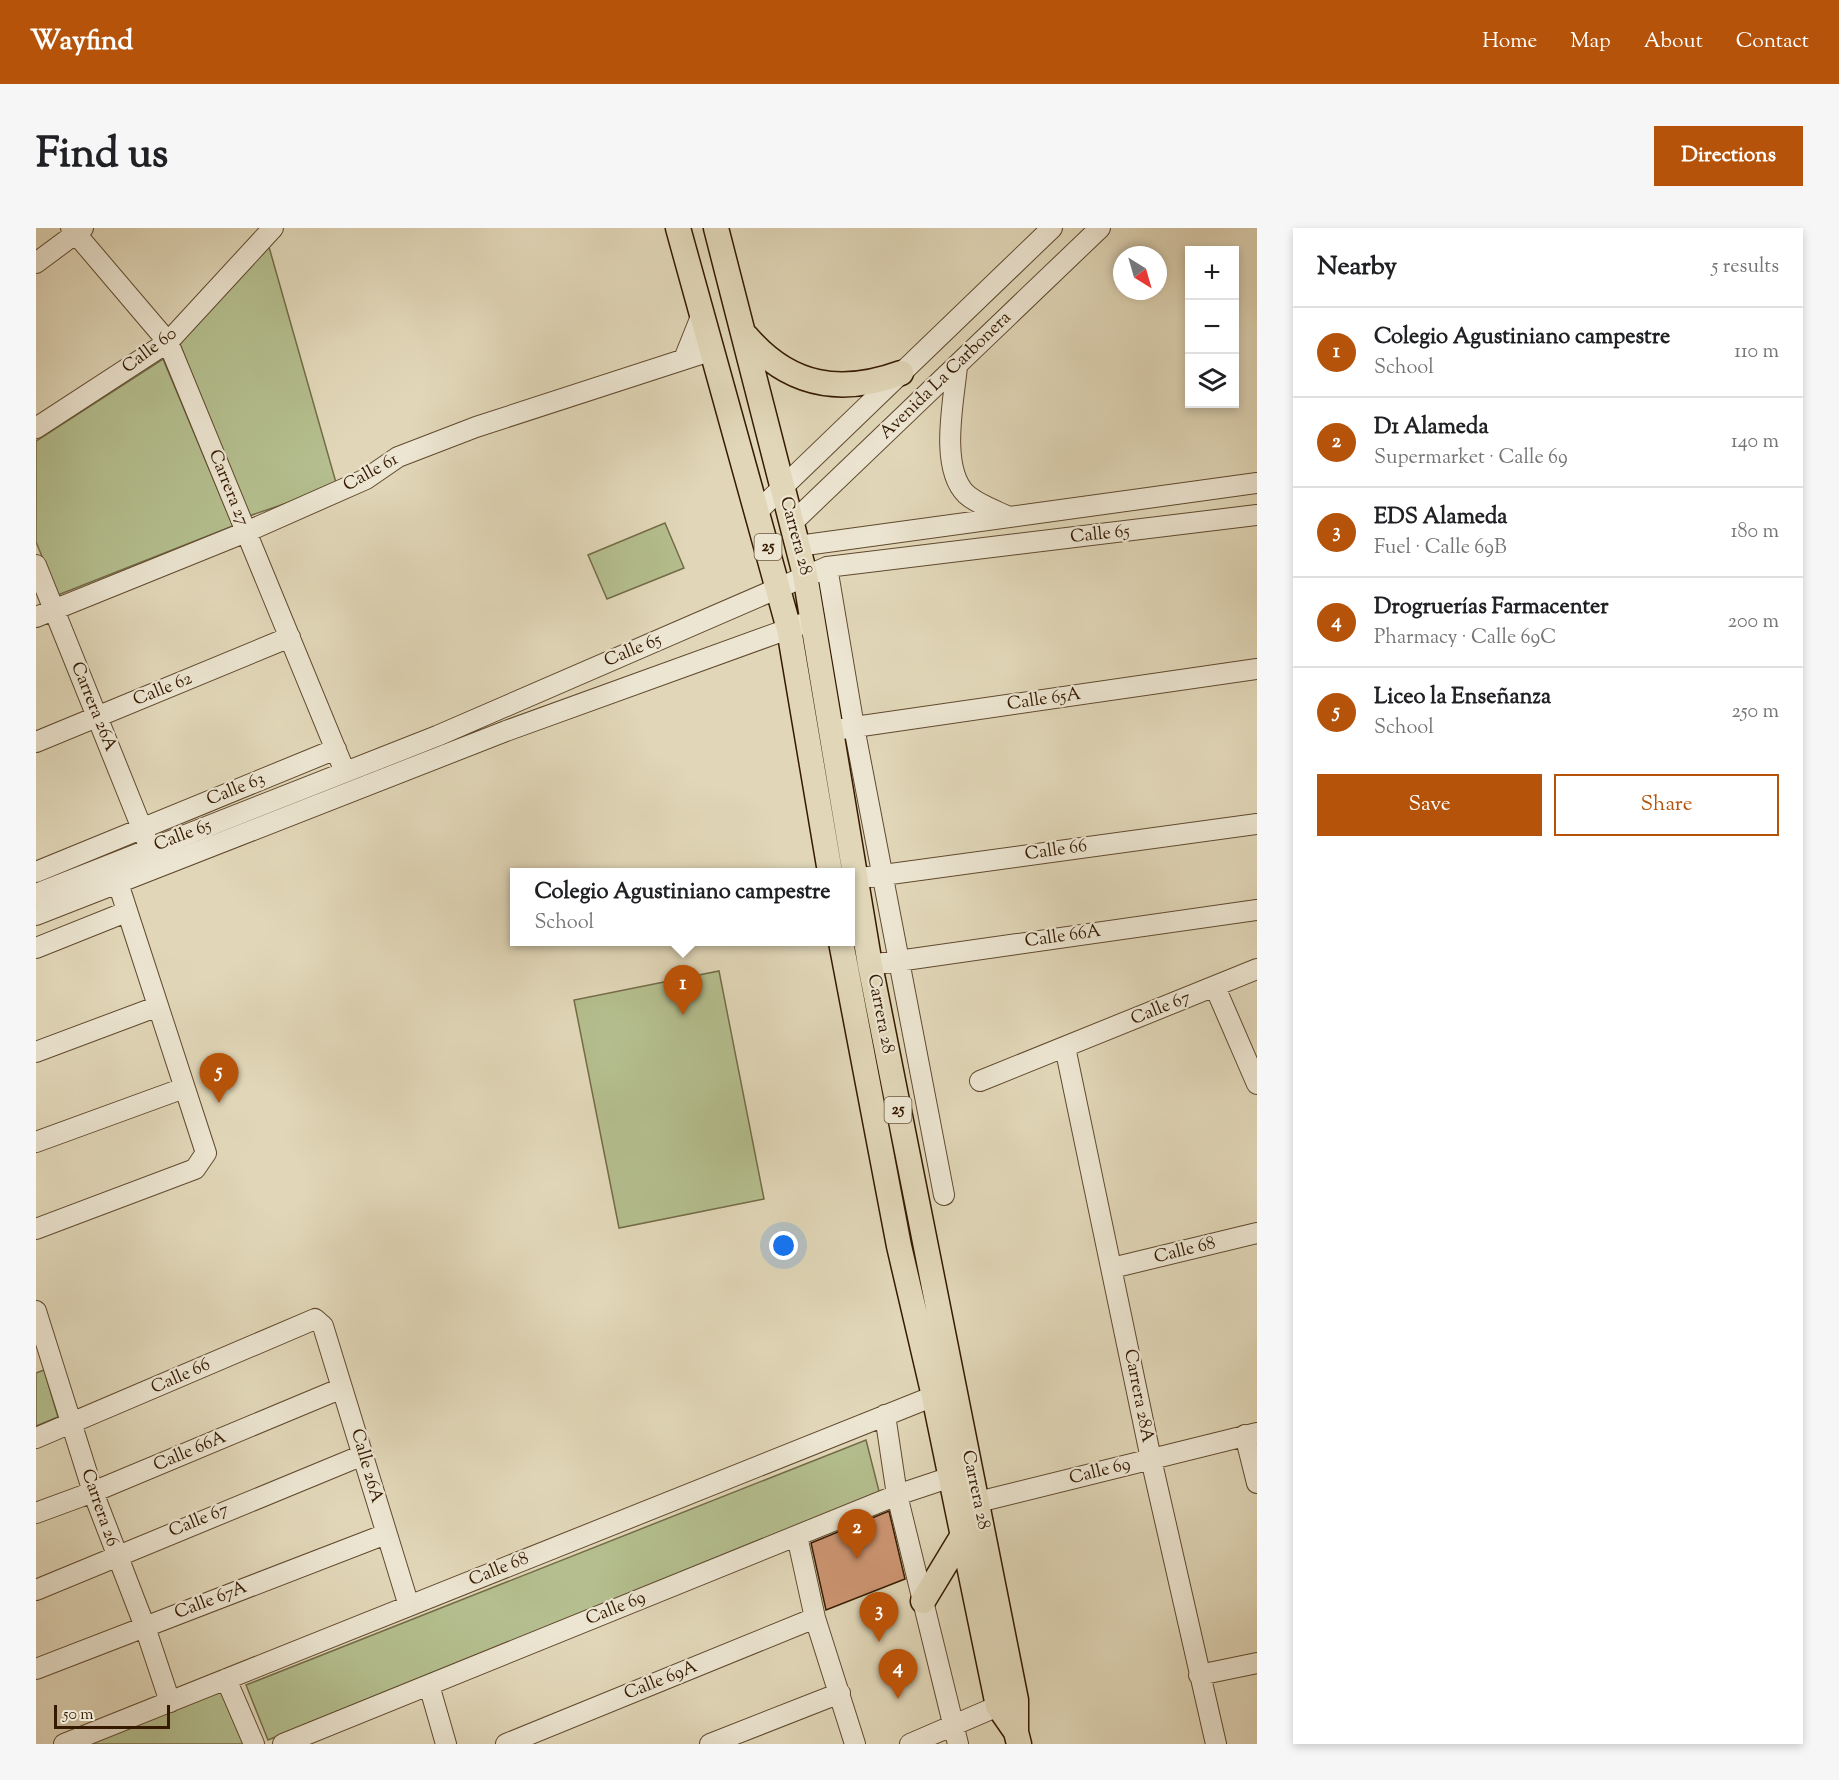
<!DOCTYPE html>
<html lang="en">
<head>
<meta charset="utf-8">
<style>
	:root { --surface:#fff; --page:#f6f6f6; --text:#202124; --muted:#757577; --line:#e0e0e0; --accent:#b45309 }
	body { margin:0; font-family:"Sorts Mill Goudy",serif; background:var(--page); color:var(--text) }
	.controls { position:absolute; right:18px; top:18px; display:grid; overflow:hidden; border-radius:0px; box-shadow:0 3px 9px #0003 }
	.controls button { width:54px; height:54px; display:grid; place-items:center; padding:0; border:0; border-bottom:2px solid var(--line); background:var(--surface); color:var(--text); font:30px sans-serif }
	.compass { position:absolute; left:1077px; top:18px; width:54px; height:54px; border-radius:50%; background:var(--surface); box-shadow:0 3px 9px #0003; rotate:143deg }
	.scale { position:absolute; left:18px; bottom:15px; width:116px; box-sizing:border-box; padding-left:6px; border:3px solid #351a00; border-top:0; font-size:16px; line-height:21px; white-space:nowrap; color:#351a00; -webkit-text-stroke:4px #ece5d1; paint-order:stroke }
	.you { position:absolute; left:748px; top:1018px; width:21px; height:21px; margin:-15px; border:4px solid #fff; border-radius:50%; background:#1a73e8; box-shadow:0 0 0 9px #1a73e833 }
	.badge { display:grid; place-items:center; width:39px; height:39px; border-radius:50%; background:var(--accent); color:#fff; font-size:20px; font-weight:700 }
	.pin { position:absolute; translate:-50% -50px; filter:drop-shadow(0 2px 3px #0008) }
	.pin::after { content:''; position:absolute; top:32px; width:21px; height:18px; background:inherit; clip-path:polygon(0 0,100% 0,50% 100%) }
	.popup { position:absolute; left:474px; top:640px; width:345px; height:78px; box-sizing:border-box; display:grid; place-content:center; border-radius:0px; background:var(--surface); filter:drop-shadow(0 2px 4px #0005); font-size:20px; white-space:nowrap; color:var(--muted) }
	.popup b { font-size:22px; color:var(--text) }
	.popup::after { content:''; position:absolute; left:50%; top:100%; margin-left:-12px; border:12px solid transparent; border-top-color:var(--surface) }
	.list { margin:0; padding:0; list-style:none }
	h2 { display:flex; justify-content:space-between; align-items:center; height:78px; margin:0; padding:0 24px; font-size:26px }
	h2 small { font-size:20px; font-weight:400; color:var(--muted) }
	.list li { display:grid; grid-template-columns:39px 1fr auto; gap:18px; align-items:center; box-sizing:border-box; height:90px; padding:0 24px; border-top:2px solid var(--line) }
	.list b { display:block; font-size:22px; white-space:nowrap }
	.list p { margin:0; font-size:20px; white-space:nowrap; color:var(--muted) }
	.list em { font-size:20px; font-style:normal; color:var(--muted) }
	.actions { display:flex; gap:12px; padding:18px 24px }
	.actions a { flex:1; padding:14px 0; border:2px solid var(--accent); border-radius:0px; text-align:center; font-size:21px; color:var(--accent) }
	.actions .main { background:var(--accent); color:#fff }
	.icon { flex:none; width:33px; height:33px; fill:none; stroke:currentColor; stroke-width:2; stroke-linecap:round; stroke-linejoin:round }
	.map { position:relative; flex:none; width:1221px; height:1516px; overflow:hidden; border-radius:0px }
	header { display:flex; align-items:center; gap:36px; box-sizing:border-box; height:84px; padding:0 30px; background:var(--accent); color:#fff }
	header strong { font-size:28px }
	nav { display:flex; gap:33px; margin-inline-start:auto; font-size:21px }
	.intro { display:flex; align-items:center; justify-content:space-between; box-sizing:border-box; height:144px; padding:0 36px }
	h1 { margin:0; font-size:42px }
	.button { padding:15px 27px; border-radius:0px; background:var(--accent); color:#fff; font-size:21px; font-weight:700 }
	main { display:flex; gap:36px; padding:0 36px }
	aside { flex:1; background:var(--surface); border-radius:0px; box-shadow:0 3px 9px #0003 }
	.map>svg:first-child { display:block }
	.green { fill:#b4be8e; stroke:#746c47; stroke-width:1.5 }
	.building { fill:#cd9572; stroke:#351a00; stroke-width:1.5 }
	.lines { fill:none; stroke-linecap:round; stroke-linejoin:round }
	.minor-casing { stroke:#60492e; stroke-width:22 }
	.major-casing { stroke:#351a00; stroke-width:27 }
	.minor { stroke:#ece5d1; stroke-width:20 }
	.major { stroke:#e1d7b8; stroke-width:24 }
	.labels { text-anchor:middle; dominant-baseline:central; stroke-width:4.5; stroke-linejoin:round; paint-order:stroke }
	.shield { fill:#ece5d1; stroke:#6c573f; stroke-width:1.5 }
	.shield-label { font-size:16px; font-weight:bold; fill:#351a00 }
	.street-label { font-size:18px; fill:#351a00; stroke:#ece5d1 }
</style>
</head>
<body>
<header>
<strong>Wayfind</strong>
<nav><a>Home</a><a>Map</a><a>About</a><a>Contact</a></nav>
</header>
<div class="intro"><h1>Find us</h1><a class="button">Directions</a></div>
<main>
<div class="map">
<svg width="1221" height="1516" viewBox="0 0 1221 1516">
	<rect width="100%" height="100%" fill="#e1d7b8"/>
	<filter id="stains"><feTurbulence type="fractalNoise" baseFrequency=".00333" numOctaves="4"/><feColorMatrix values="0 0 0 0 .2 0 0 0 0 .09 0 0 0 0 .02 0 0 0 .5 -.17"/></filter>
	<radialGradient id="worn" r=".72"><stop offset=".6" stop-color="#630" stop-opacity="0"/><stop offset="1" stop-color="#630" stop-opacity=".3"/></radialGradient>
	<!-- green -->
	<path class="green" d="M231,12l70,246 -91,31 -68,-178z
		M127,131l70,167 -175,69 -22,-53v-101z
		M629,295l19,45 -77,31 -19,-44z
		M683,743l45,228 -145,29 -45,-228z
		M8,1142l14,47 -22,9v-53z
		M830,1212l14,55 -612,245 -22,-55z
		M185,1460l23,56h-161z"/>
	<!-- building -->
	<path class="building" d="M853,1283l16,68 -79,31 -15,-67z"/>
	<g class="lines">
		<defs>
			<path id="minor" d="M35,0l97,114 177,430
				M0,35l47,-35
				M648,131l18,-45
				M921,138c-3,34 -18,101 9,128 11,10 28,16 41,22
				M0,200l132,-86 105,-114
				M722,283l294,-283
				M756,295l308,-295
				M762,318l459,-63
				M0,337l111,276
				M791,339l27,160 90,468
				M0,389l210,-85 120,-53 32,-22 78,-30 237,-77
				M805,501l416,-60
				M0,514l254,-105
				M0,644l300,-123
				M818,651l403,-55
				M0,666l401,-158 390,-169 430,-52
				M0,687l470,-184 296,-107
				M0,720l90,-36
				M834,737l387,-55
				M1179,759l42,97
				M1029,819l86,412 65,285
				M0,824l120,-45
				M944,853l277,-112
				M0,914l148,-54
				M0,1001l159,-60 11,-16 -88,-270
				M1076,1040l145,-35
				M0,1083l57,181 52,135 25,75
				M849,1187l12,80 61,249
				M1209,1207l12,48
				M0,1210l279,-119 8,7 86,280
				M942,1274l279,-69
				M0,1285l57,-21 249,-104
				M761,1308l18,82 40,126
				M0,1362l327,-135
				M0,1441l350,-135
				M1163,1447l58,-12
				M190,1451l28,65
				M393,1457l17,59
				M28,1516l870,-348
				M247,1516l614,-249 54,-18
				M470,1516l309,-126
				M674,1516l130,-51
				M874,1516l88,-38"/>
			<path id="major" d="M642,0l111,401 41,243
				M680,0l89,347 65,390 146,735v32l3,12
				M711,109c43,50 94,58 154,36
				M805,714l58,304 35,150 64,310 18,26
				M887,1373l40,-66"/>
		</defs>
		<!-- minor casing -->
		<use href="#minor" class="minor-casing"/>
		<!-- major casing -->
		<use href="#major" class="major-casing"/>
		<!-- minor -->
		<use href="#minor" class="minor"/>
		<!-- major -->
		<use href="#major" class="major"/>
	</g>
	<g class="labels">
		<!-- shield labels -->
		<g class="shield">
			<rect x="718.5" y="306" width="27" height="26" rx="4.5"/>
			<rect x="848.5" y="869" width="27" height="26" rx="4.5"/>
		</g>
		<g class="shield-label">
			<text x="732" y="319">25</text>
			<text x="862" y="882">25</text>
		</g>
		<!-- street labels -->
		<g class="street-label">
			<text transform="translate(114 123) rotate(-37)">Calle 60</text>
			<text transform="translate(910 148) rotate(-44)">Avenida La Carbonera</text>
			<text transform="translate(335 245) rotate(-29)">Calle 61</text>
			<text transform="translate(192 260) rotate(68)">Carrera 27</text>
			<text transform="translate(1064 307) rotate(-6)">Calle 65</text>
			<text transform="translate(759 308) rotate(75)">Carrera 28</text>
			<text transform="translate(597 423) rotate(-23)">Calle 65</text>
			<text transform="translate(127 462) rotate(-22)">Calle 62</text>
			<text transform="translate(1008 472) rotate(-8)">Calle 65A</text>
			<text transform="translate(57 479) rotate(68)">Carrera 26A</text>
			<text transform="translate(200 562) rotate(-22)">Calle 63</text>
			<text transform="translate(147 608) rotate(-21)">Calle 65</text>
			<text transform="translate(1020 623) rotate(-8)">Calle 66</text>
			<text transform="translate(1027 709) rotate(-8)">Calle 66A</text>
			<text transform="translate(1125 781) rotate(-22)">Calle 67</text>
			<text transform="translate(844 786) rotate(79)">Carrera 28</text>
			<text transform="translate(1149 1023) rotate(-14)">Calle 68</text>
			<text transform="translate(145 1149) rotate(-24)">Calle 66</text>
			<text transform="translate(1102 1168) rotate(79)">Carrera 28A</text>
			<text transform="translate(154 1224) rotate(-23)">Calle 66A</text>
			<text transform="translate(330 1238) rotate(74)">Calle 26A</text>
			<text transform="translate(1064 1244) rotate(-14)">Calle 69</text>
			<text transform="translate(939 1262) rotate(78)">Carrera 28</text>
			<text transform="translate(63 1280) rotate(71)">Carrera 26</text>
			<text transform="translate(163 1293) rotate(-22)">Calle 67</text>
			<text transform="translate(463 1342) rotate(-22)">Calle 68</text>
			<text transform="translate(175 1373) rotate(-21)">Calle 67A</text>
			<text transform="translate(580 1381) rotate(-22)">Calle 69</text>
			<text transform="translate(625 1453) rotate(-22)">Calle 69A</text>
		</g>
	</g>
	<rect width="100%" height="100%" filter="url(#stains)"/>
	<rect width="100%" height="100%" fill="url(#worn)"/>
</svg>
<div class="controls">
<button>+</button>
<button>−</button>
<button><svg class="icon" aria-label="layers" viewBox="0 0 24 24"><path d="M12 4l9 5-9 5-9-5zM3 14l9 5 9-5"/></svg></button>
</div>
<svg class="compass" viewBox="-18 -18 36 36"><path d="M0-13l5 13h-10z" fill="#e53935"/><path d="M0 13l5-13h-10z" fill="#757577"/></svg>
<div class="scale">50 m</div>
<div class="you"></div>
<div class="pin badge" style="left:647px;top:787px">1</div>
<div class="popup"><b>Colegio Agustiniano campestre</b>School</div>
<div class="pin badge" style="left:821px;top:1331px">2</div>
<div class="pin badge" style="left:843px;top:1414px">3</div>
<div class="pin badge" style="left:862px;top:1471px">4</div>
<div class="pin badge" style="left:183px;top:875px">5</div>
</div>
<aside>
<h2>Nearby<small>5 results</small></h2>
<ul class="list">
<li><span class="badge">1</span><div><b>Colegio Agustiniano campestre</b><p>School</p></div><em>110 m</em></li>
<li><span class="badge">2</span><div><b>D1 Alameda</b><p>Supermarket · Calle 69</p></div><em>140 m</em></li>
<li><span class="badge">3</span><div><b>EDS Alameda</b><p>Fuel · Calle 69B</p></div><em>180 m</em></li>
<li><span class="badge">4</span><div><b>Drogruerías Farmacenter</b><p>Pharmacy · Calle 69C</p></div><em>200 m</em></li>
<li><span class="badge">5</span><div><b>Liceo la Enseñanza</b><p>School</p></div><em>250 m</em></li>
</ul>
<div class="actions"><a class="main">Save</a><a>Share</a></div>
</aside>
</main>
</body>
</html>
